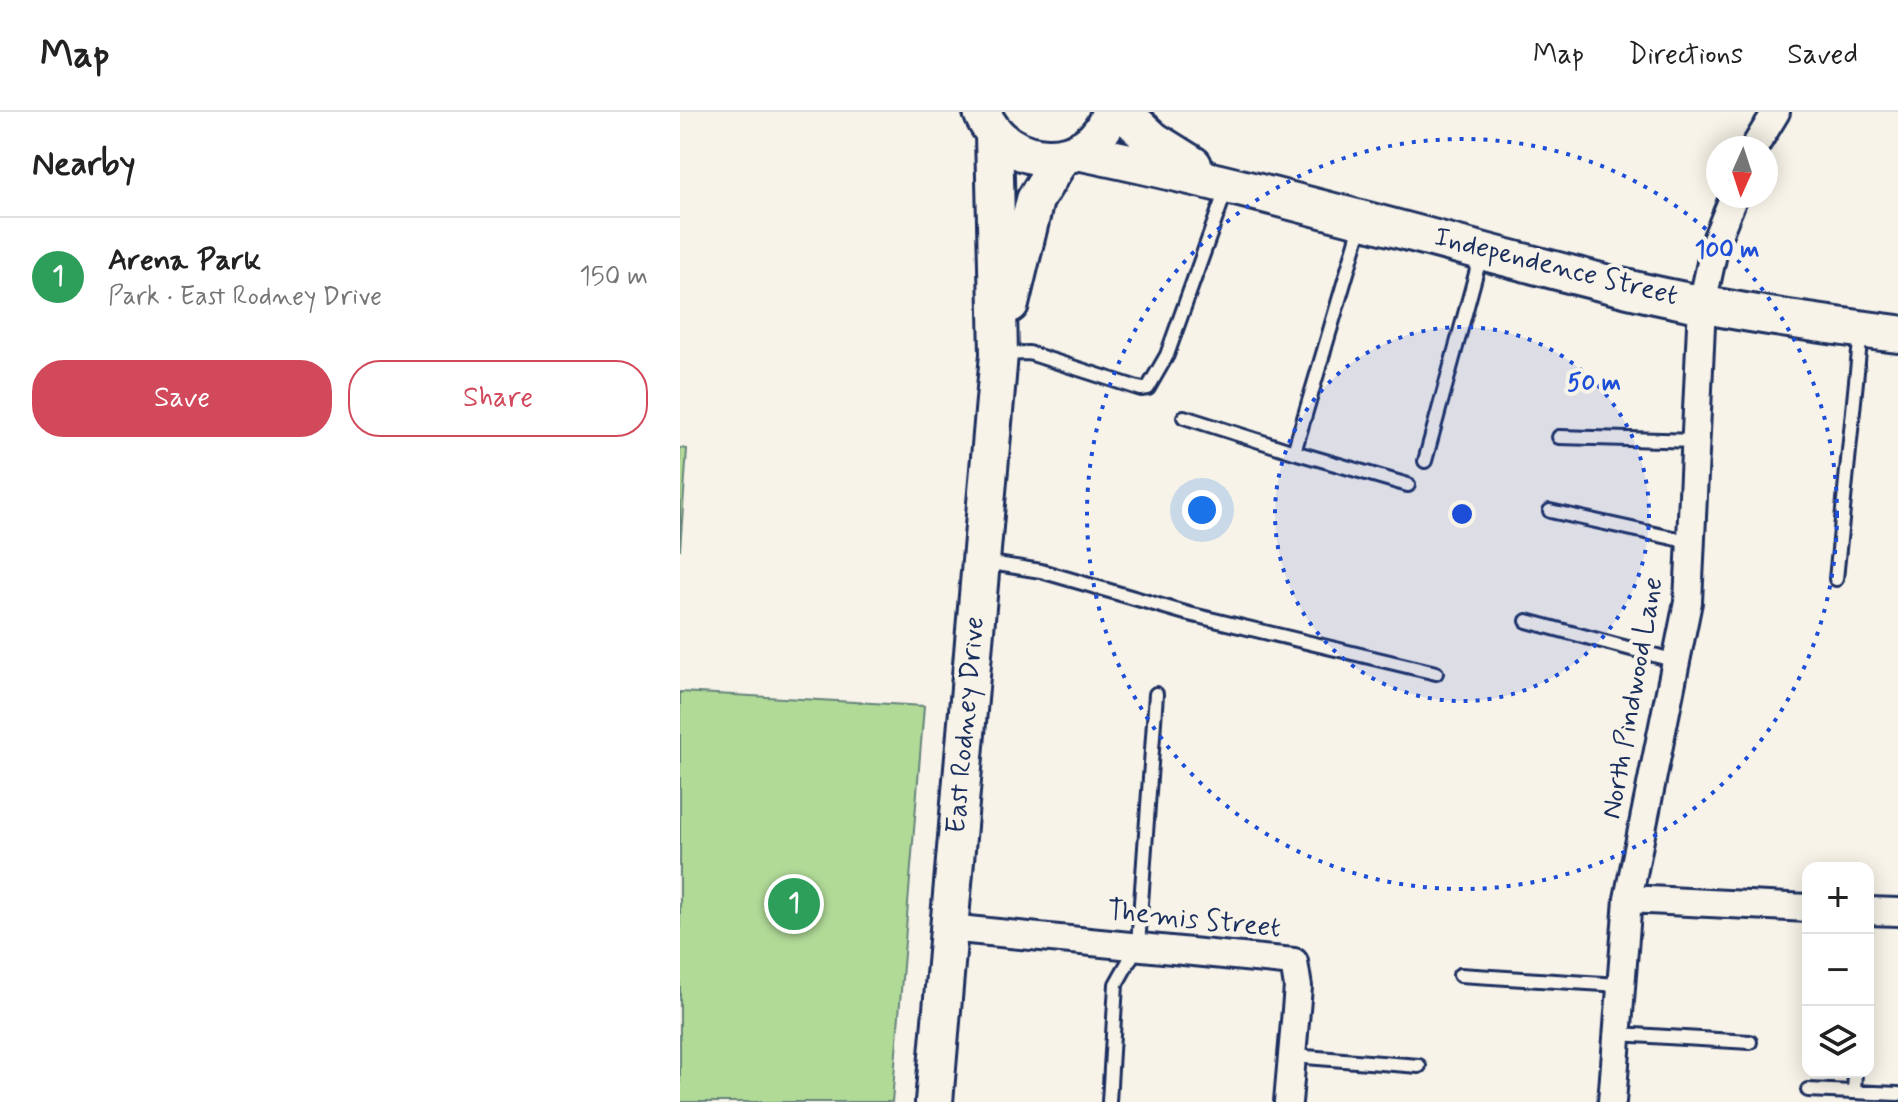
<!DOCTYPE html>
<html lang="en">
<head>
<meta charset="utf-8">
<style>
	:root { --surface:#fff; --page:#f6f6f6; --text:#222; --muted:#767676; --line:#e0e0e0; --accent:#d1495b }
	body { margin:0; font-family:Mynerve,sans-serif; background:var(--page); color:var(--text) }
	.controls { position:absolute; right:24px; bottom:24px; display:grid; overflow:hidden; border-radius:16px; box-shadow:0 4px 20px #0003 }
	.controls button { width:72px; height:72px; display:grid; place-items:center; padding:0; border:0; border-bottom:2px solid var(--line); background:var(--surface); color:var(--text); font:40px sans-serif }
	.compass { position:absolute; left:1026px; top:24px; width:72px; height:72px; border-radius:50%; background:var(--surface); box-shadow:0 4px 20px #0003; rotate:183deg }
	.you { position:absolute; left:522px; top:398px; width:28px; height:28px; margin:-20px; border:6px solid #fff; border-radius:50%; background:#1a73e8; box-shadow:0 0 0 12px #1a73e833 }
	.badge { display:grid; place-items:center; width:52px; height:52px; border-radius:50%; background:var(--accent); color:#fff; font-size:26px; font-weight:700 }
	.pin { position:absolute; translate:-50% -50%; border:4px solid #fff; box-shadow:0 2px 8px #0006 }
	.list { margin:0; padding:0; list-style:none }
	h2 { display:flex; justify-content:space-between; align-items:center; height:104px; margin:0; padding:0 32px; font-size:34px }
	h2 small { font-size:26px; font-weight:400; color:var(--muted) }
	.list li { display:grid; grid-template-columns:52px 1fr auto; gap:24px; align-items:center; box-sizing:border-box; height:120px; padding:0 32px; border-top:2px solid var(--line) }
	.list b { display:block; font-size:30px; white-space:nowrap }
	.list p { margin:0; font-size:26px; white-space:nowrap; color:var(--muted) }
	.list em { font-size:26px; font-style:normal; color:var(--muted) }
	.actions { display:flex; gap:16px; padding:24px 32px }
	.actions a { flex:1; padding:18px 0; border:2px solid var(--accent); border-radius:32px; text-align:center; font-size:28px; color:var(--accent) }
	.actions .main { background:var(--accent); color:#fff }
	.icon { flex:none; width:44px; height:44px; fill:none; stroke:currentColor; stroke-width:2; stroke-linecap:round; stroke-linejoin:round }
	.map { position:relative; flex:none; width:1218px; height:990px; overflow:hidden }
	header { display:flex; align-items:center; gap:48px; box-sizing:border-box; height:112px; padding:0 40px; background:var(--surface); border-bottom:2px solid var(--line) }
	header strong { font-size:38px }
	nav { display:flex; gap:44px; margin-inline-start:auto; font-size:28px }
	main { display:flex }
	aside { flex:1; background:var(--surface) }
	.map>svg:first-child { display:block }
	.green { fill:#b1da97; stroke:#66847a; stroke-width:2 }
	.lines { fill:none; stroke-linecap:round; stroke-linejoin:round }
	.lane-casing { stroke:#1b2f5e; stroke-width:18 }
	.street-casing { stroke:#1b2f5e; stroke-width:32 }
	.secondary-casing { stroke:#1b2f5e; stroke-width:42 }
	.lane { stroke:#f7f3e8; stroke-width:12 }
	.street { stroke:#f7f3e8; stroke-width:26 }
	.secondary { stroke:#f7f3e8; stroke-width:36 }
	.ring { fill:none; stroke:#1d4ed8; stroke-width:4; stroke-dasharray:4 8 }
	.labels { text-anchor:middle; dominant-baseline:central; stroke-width:8; stroke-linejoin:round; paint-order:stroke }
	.street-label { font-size:28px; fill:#1b2f5e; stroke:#f7f3e8 }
	.centre { fill:#1d4ed8; stroke:#f7f3e8; stroke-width:4 }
	.ring-label { font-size:24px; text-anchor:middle; font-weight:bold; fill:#1d4ed8; stroke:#f7f3e8; stroke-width:8; stroke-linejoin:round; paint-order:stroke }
</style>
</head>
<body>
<header>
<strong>Map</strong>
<nav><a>Map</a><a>Directions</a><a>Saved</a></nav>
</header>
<main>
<aside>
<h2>Nearby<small></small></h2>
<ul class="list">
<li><span class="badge" style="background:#2e9e5b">1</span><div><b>Arena Park</b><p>Park · East Rodney Drive</p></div><em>150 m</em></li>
</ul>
<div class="actions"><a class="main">Save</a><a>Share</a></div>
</aside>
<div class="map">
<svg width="1218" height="990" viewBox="0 0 1218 990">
	<rect width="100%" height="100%" fill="#f7f3e8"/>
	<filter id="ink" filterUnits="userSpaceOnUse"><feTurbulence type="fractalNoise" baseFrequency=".0125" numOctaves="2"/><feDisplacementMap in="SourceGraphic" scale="16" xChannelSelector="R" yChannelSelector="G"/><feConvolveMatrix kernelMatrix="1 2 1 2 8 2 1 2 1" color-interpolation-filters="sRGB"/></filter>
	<g filter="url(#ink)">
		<!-- green -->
		<path class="green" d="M0,336l7,1 -7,101z
			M0,580l244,14 -32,396h-212z"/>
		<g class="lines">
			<defs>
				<path id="lane" d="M320,242l29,-1 112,36 7,-1 19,-33 60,-168
					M504,305l110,35 68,-230
					M879,325l137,4
					M614,340l114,33
					M745,349l56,-206
					M870,399l141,31
					M304,450l57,9 148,43 247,59
					M1156,467l25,-247
					M847,509l149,40
					M780,863l160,10
					M938,922l132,8
					M613,944l126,10
					M1128,978l90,4
					M1174,980l1,-20
					M429,990l7,-118 22,-39 18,-251"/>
				<path id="street" d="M1074,36l22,-36
					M948,787l180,9
					M1188,799l30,1
					M268,816l346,34 4,25 -10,115
					M932,990l16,-203 60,-297 14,-298 14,-64 18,-44"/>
				<path id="secondary" d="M302,0c22,58 111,62 128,0
					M443,0l30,28 40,25
					M397,39c187,38 368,93 552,138 88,21 180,34 269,45
					M330,192l25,-104 27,-44
					M254,990l65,-748 -5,-220"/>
			</defs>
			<!-- lane casing -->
			<use href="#lane" class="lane-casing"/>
			<!-- street casing -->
			<use href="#street" class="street-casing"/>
			<!-- secondary casing -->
			<use href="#secondary" class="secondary-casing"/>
			<!-- lane -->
			<use href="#lane" class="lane"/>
			<!-- street -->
			<use href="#street" class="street"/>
			<!-- secondary -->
			<use href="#secondary" class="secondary"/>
		</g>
	</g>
	<!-- distance rings -->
	<circle cx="782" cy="402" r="187" fill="#1d4ed8" fill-opacity=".12"/>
	<g class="ring">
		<circle cx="782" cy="402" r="187"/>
		<circle cx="782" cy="402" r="375"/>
	</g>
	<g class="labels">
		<!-- street labels -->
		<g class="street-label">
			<text transform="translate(876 155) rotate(14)">Independence Street</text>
			<text transform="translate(953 586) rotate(-80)">North Pindwood Lane</text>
			<text transform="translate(286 613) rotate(-85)">East Rodney Drive</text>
			<text transform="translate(514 808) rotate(6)">Themis Street</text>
		</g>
	</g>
	<circle cx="782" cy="402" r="12" class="centre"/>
	<g class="ring-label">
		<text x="1047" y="145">100 m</text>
		<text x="914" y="278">50 m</text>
	</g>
</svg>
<div class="controls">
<button>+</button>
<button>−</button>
<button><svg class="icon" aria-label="layers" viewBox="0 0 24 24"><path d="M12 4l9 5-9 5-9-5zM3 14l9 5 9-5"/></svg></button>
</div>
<svg class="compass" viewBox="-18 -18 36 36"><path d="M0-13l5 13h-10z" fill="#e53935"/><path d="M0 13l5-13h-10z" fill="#767676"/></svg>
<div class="you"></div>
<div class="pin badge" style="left:114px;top:792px;background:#2e9e5b">1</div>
</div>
</main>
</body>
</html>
